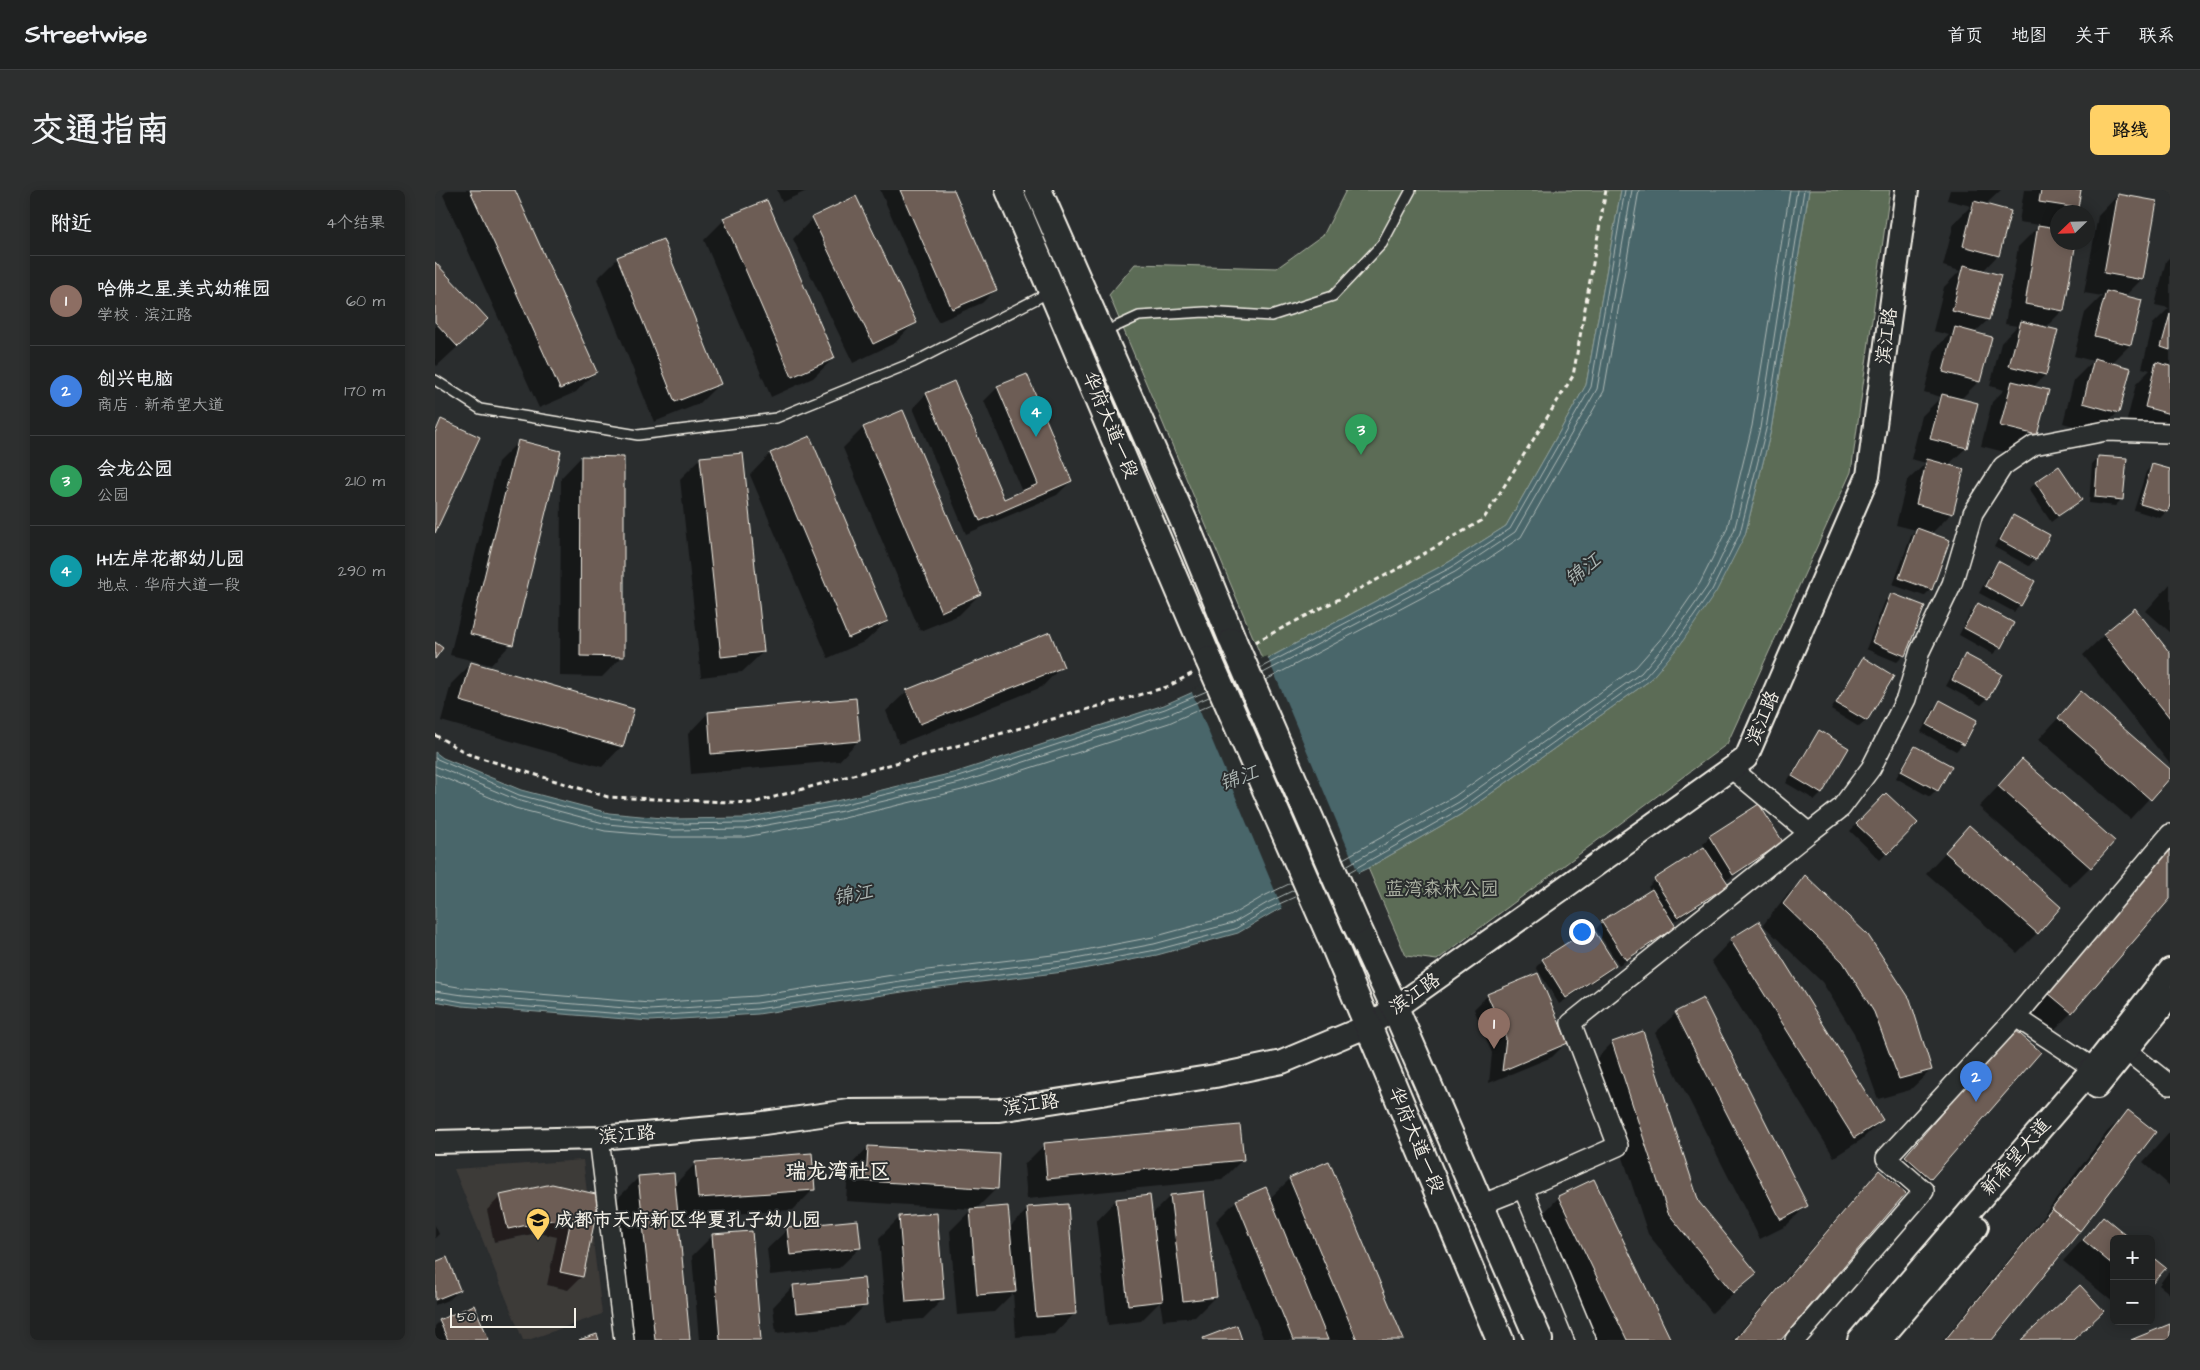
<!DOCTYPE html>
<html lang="zh">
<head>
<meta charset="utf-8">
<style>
	:root { --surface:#202222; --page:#2d2f2f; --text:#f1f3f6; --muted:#a2a4a5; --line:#3d3f40; --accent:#ffd166 }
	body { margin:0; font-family:"Architects Daughter","LXGW WenKai TC",sans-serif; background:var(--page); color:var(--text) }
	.controls { position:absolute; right:15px; bottom:15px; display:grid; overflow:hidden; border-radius:8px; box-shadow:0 2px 12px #0003 }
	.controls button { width:45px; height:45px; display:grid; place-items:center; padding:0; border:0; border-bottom:1px solid var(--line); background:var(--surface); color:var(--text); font:25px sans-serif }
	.compass { position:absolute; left:1615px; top:15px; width:45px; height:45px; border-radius:50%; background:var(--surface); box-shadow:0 2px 12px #0003; rotate:247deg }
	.scale { position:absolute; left:15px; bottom:12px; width:126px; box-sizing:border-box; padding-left:5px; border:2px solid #f4f1e8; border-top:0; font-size:14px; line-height:18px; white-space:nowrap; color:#f4f1e8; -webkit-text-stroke:4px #2a2d2e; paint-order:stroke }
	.you { position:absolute; left:1146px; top:741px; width:18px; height:18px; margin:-12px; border:4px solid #fff; border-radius:50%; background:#1a73e8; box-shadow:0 0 0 8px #1a73e833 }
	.badge { display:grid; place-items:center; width:32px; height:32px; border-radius:50%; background:var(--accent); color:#fff; font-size:16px; font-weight:700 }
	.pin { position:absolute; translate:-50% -41px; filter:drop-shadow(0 1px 2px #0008) }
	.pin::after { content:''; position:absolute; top:26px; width:18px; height:15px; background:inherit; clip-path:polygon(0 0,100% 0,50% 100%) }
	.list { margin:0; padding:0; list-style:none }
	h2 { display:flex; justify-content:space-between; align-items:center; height:65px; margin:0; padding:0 20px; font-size:21px }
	h2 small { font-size:16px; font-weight:400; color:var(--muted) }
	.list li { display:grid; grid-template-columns:32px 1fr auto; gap:15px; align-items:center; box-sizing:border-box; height:90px; padding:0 20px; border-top:1px solid var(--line) }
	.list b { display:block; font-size:19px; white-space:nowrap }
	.list p { margin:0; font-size:16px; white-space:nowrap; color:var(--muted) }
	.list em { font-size:16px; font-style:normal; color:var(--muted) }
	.map { position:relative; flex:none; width:1735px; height:1150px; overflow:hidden; border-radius:8px }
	header { display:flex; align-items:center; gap:30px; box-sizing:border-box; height:70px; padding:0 25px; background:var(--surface); border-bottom:1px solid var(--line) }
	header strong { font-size:24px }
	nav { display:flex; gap:28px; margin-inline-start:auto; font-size:18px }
	.intro { display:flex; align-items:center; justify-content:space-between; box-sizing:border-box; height:120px; padding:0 30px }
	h1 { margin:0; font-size:35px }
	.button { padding:12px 22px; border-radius:8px; background:var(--accent); color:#111; font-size:18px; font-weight:700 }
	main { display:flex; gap:30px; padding:0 30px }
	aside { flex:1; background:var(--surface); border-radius:8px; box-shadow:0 2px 12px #0003 }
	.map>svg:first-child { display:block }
	.built { fill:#3e3b39 }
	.green { fill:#5c6c56; stroke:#a8ae9f }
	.water { fill:#48666a; stroke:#8d9e9c }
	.pier { fill:#2a2d2e }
	.shadow { fill:#0007 }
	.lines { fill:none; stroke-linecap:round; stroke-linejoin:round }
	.shore { stroke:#afb9b6; stroke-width:1 }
	.building { fill:#6d5d54; stroke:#f4f1e8 }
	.service-casing { stroke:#f4f1e8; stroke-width:12 }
	.minor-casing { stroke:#f4f1e8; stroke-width:22 }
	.tertiary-casing { stroke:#f4f1e8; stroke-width:26 }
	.secondary-casing { stroke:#f4f1e8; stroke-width:30 }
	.path { stroke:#f4f1e8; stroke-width:3; stroke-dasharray:5 4; stroke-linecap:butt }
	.service { stroke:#2a2d2e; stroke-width:9 }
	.minor { stroke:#2a2d2e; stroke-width:19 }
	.tertiary { stroke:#2a2d2e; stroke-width:22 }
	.secondary { stroke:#2a2d2e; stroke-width:26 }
	.secondary-bridge-casing { stroke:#f4f1e8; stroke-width:30; stroke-linecap:butt }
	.secondary-bridge { stroke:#2a2d2e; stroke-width:26 }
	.labels { text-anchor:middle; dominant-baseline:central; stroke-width:4; stroke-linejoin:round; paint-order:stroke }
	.street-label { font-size:19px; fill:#f4f1e8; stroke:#2a2d2e }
	.park-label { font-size:19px; fill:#b0b5a6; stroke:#2a2d2e }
	.poi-label { font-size:19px; font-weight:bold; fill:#f4f1e8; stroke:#2a2d2e; text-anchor:start }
	.water-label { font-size:20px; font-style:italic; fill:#afb9b6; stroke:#2a2d2e }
	.quarter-label { font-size:21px; font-weight:bold; fill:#f4f1e8; stroke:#2a2d2e }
</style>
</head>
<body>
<header>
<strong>Streetwise</strong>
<nav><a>首页</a><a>地图</a><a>关于</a><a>联系</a></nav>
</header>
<div class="intro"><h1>交通指南</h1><a class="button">路线</a></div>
<main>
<aside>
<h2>附近<small>4个结果</small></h2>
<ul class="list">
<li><span class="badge" style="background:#8d6e63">1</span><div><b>哈佛之星.美式幼稚园</b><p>学校 · 滨江路</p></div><em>60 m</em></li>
<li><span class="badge" style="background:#3f7fe0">2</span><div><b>创兴电脑</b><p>商店 · 新希望大道</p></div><em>170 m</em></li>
<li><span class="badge" style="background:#2e9e5b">3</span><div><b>会龙公园</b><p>公园</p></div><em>210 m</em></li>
<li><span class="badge" style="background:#0f9aa8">4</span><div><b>1+1左岸花都幼儿园</b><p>地点 · 华府大道一段</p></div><em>290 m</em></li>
</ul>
</aside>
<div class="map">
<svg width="1735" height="1150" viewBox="0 0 1735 1150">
	<rect width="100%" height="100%" fill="#2a2d2e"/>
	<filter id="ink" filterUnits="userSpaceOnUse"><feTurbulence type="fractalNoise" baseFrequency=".02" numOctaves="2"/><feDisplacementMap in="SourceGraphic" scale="10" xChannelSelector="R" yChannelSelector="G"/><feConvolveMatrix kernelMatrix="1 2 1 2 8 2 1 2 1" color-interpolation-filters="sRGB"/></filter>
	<g filter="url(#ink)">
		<!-- built -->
		<path class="built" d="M148,970l19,154 -74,26h-5l-69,-171z"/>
		<!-- green -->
		<path class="green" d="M911,0h275l-35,195 -80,141 -57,36 -186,99 -154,-366 26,-31 142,4 47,-34z
			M1374,0h81l-39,282 -124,272 -290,216 -31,-4 -38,-88 97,-56 184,-131 96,-146 26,-105z"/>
		<!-- water -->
		<path class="water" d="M1186,0h188l-38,240 -26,105 -29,57 -36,53 -31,36 -184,131 -97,56 -96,45 -34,20 -81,22 -85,16 -150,18 -164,25 -108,7 -188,-15 -27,-5v-249l8,6 78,32 88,23 64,6 71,-1 92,-17 121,-29 207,-67 99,-44 186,-99 57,-36 80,-141z"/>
		<!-- pier -->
		<path class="pier" d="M832,466l92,219 -76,35 -92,-220z"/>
		<!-- shadow -->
		<path class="shadow" d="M13,0h65l83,181 -20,21 -37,16 -96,-213z
			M342,0h32l-27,12z
			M445,0h72l44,99 -14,14 -44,19z
			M1515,0h51l-16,15 13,50 -16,17 6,48 -14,13 5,48 -19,19 17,4 -11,44 -19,18 16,4 -12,44 -20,20v55l-7,7 -31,-11 18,-49 5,-6 -20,-5 11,-44 19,-18 -15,-4 11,-43 19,-19 -17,-5 11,-43 14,-14 -16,-4 11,-44 16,-16 -17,-5 11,-43 17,-17 -24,-6z
			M1589,0h56l-3,18 -5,4h-15v15l-2,2h2l6,81 -18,18v47l-12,12 3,47 -20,21 -35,-9 11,-44 12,-12 -14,-4 11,-43 16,-17 -12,-2 13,-77 22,-22 -21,-3z
			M1683,5l24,84 -18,18 17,4 -11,44 -19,19 7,48 -20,21 -35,-10 11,-43 19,-19 -19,-5 11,-43 17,-17 -18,-3 14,-77z
			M378,28l102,104 -20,21 -42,20 -60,-124z
			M289,30l110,138 -21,20 -42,19 -67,-157z
			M1735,67v170l-45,1 11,-44 14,-14 -8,-2 11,-44 16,-16 -14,-3 11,-44z
			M183,68l101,126 -20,20 -45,18 -57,-143z
			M0,74l31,75 -29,27 -2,-2z
			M563,197l73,94 -14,14 -91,39 -53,-126 13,-14 77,106 19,-8 -38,-91z
			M467,221l78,183 -21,21 -39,16 -77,-183 20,-20z
			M374,248l78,183 -21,20 -38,17 -78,-183 20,-21z
			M84,251l-8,203 -20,21 -41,-10 48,-193z
			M146,267l42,199 -21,21 -42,-1 1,-198z
			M1664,267l23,42 -7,7 -26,-3 3,-39z
			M265,269l63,193 -21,20 -41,5 -21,-198z
			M1717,275l18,5v30l-3,11 -7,7 -26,-8 12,-38z
			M1601,293l44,17 -29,22 -22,-33z
			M1578,327l22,42 -6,7 -35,-19 13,-24z
			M1564,372l21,43 -6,7 -35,-19 13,-24z
			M1735,394v48l-24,-21z
			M1457,404l12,61 -7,7 -31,-13 19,-48z
			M1543,415l22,42 -7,7 -34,-19 12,-24z
			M1669,445l66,20v109l-87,-109z
			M1530,466l35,19 -13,24 -6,6 -35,-19 13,-23z
			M1429,469l28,17 -26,45 -7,6 -28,-17 26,-44z
			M36,474l151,82 -20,21 -161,-46 10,-37z
			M627,476l-20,21 -143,57 -13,-33 21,-20z
			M1646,503l89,78v5l-40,43 -91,-80z
			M420,510l4,40 -20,21 -148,13 -3,-40 20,-21z
			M1506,511l35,19 -13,24 -7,7 -35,-19 13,-24z
			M1384,542l2,62 -6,6 -29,-17 27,-44z
			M1480,558l22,42 -7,7 -34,-19 13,-24z
			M1587,571l68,106 -20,20 -91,-80z
			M1451,604l30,29 -36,37 -30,-29z
			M1323,616l24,36 -7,7 -50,32 2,4 -7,7 -48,31 3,4 -7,7 -49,31 -23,-36 6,-7 49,-31 -3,-4 7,-7 50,-32 -2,-4 6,-7z
			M1534,637l68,106 -20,20 -91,-80z
			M1735,659v48l-99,116 -20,20 -23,-19z
			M1370,687l126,193 -21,20 -32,9 -24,-66 -32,-51 -59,-57 22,-28z
			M1157,739l23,36 -7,7 -49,32 -23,-37 7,-7z
			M1296,750l151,180 -21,20 -27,17 -123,-196z
			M1053,805l78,48 -14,14 -63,26 3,-30 -18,-44z
			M1241,823l131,192 -21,21 -26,13 -105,-206z
			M1177,853l86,160 57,70 -43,40 -64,-79 -56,-171z
			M1559,861l-63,127 -21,20 -6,-5 -124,147h-47l126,-148 20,-21 7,6z
			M1693,922l-138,228h-47l89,-109 75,-99z
			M1735,942v54l-27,-24z
			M610,954l197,16 -20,20 -195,19 -3,-34z
			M433,957l129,41 -22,22 34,18 19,-19 47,104 -20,21 -39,3 -3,-44 -19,19 -37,3 -7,-84 22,-22 -126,-8 2,-33z
			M261,973l117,27 -20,20 -116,8 12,122h-56l-15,-142 21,-21 35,8z
			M855,989l112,161h-138l-48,-119 20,-20 29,-12 4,10z
			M66,1006h98l-17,80 -14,14 -21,-5 10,-48 -19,-4 -44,9 -7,-32z
			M735,1006l46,100 -21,21 -32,3 -3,-18 -19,19 -33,4 -12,-104 20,-21 35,15z
			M1124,1007l111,143h-73l-58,-122z
			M1668,1027l11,22v64l-51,-42z
			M464,1028l44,81 -20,20 -37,3 -7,-84z
			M0,1035l4,9 -4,4z
			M353,1039l72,19 -21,20 -69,7 -3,-26z
			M277,1046l48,104h-61l-7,-84z
			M0,1073l24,27 -11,10 -13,5z
			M1735,1080v24l-11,-9z
			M358,1096l72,19 -20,21 -69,7 -3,-26z
			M5,1131l48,19h-53v-14z"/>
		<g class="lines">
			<!-- shore -->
			<path class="shore" d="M825,478l192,-101 58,-38 81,-142 34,-197
				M828,483l192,-101 60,-40 82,-143 35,-199
				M831,490l193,-102 62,-41 83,-146 35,-201
				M0,568l84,37 89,23 65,6 72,-1 92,-17 121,-29 207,-68 42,-18
				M0,576l82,34 90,24 66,6 72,-1 93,-17 122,-29 207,-68 42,-18
				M0,584l80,34 90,23 68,6h72l95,-18 122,-29 207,-67 43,-19
				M908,669l112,-63 181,-129 29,-33 35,-51 27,-54 25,-103 38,-236
				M911,676l113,-64 182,-129 30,-35 36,-51 27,-56 26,-103 37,-238
				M914,682l113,-64 183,-131 31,-35 36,-52 28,-57 26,-104 38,-239
				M0,793l29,5 186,15 106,-7 163,-25 150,-18 84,-16 77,-21 34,-20 27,-13
				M0,801l28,4 187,15 107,-7 163,-25 150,-18 84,-16 79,-21 34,-20 27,-13
				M0,807l28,5 187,14 107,-7 164,-24 150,-19 85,-16 79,-21 35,-21 27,-12"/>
		</g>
		<!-- building -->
		<path class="building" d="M35,0h45l82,182 -37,17z
			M465,0h54l43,100 -45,19z
			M1606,0h40l-3,18 -39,-6z
			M1683,4l39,7 -14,79 -39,-7z
			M421,6l61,127 -44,21 -61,-127z
			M332,10l68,158 -43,19 -69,-159z
			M1539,11l37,10 -12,45 -36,-10z
			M1603,35l19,3v14h19l-12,69 -39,-7z
			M228,49l58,145 -46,18 -58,-145z
			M0,72l53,57 -30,28 -23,-25z
			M1529,75l37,10 -12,45 -37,-9z
			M1671,101l36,9 -11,45 -37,-9z
			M1735,124v36l-9,-3z
			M1586,131l37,9 -12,45 -37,-9z
			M1520,137l37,10 -12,45 -37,-10z
			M1659,168l37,10 -12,45 -36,-10z
			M1721,172l14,4v48l-25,-7z
			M592,184l45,107 -92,40 -54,-128 28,-12 50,118 34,-15 -41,-98z
			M1577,191l37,9 -12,45 -37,-9z
			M1507,204l36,9 -11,45 -37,-9z
			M468,220l78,184 -40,18 -78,-185z
			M6,229l39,18 -45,96v-100z
			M375,246l78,185 -40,17 -78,-185z
			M83,250l43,11 -48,194 -43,-11z
			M308,263l21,199 -43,5 -21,-200z
			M146,266l43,1v200l-44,-1z
			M1663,266l29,2 -4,42 -28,-3z
			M1492,269l37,10 -11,45 -37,-10z
			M1717,274l18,5v35l-2,8 -28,-8z
			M1624,276l23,34 -24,16 -23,-34z
			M1578,325l37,20 -14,25 -36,-20z
			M1482,338l33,12 -18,50 -33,-12z
			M1563,371l37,20 -14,25 -36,-20z
			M1456,403l34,13 -20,50 -33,-14z
			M1543,413l36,20 -13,25 -37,-20z
			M1700,418l35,45v65l-67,-84z
			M615,442l14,35 -144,57 -14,-34z
			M0,452l8,6 -8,11z
			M1530,464l37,20 -14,25 -36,-19z
			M1428,467l31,19 -27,45 -31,-18z
			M36,472l163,47 -11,38 -163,-46z
			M1646,501l89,78v9l-19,22 -93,-82z
			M421,508l4,43 -149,13 -3,-42z
			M1505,510l37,20 -13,25 -37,-20z
			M1384,540l30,18 -27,46 -30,-18z
			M1480,556l37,20 -14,25 -37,-20z
			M1587,569l93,82 -24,27 -93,-82z
			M1451,603l32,30 -30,31 -32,-30z
			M1324,614l24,38 -50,33 -24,-39z
			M1534,635l92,82 -23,27 -93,-82z
			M1269,657l25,38 -51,32 -24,-38z
			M1735,660v49l-98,114 -24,-20z
			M1370,685l63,60 42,64 22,71 -33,9 -25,-67 -31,-50 -60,-58z
			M1217,699l24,38 -50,33 -25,-39z
			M1324,731l124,199 -29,18 -124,-199z
			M1157,737l24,38 -50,33 -24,-39z
			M1103,783l30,70 -66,28 4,-33 -19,-44z
			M1268,808l105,208 -27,14 -106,-208z
			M1579,839l27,23 -110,127 -26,-23z
			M1208,841l56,171 58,71 -24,20 -65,-80 -56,-171z
			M1693,920l28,22 -76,99 -28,-22z
			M805,935l4,35 -197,19 -3,-36z
			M433,956l132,8 -2,35 -132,-8z
			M377,963l3,37 -117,8 -3,-36z
			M894,971l75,179h-47l-68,-162z
			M1444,980l27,23 -125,147h-46z
			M239,983l16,167h-35l-17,-164z
			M1159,989l77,161h-44l-69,-144z
			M117,994l48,11 -17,82 -23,-5 10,-48 -18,-4 -44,9 -8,-34z
			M831,997l62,153h-35l-57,-140z
			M769,1001l13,106 -34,4 -13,-106z
			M715,1005l13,106 -35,4 -12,-106z
			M633,1014l8,110 -40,3 -9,-110z
			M573,1016l8,86 -39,3 -7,-86z
			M1617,1019l28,22 -88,109h-47z
			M502,1023l7,86 -38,3 -7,-86z
			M1668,1026l28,23h-17v27l-31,-26z
			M423,1030l3,28 -71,7 -3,-28z
			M317,1041l9,109h-41l-8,-106z
			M1716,1066l15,12 -15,17z
			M12,1067l13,33 -25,10v-38z
			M429,1088l3,28 -71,7 -3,-28z
			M1645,1095l24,26 -31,29h-52z
			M39,1115l15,35h-41l-9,-20z
			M1735,1134v16h-39l7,-3z
			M802,1135l5,15h-38l-1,-2z
			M162,1144l2,6h-20z"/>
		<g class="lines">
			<defs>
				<path id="service" d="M669,142l35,-16 66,-4 66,4 62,-20 49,-52 29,-54
					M0,190l45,29 158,26 138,-17 138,-56 136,-70"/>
				<path id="minor" d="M1374,643l32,-25 30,-40 35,-69 14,-48 32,-67 21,-71 30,-47 31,-21 72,-14 64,2
					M1581,827l154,-183
					M1692,861l43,34
					M164,948l25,202
					M1045,1015l43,-17
					M1151,1150l-63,-152 95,-42 -47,-123 238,-190 -77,-64
					M1360,1150l129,-149 -38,-33 130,-141 77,51"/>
				<path id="tertiary" d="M1662,897l73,-90
					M0,952l164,-4 158,-14 92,-13 150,-1 216,-34 67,-14 86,-36 27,-18 351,-250 122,-282 39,-286
					M1424,1150l234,-272 77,-98
					M1445,1150l97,-113"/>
				<path id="secondary" d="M574,0l200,470
					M603,0l151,343 44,108
					M920,732l40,86 144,332
					M897,750l168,400"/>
			</defs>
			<!-- service casing -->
			<use href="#service" class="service-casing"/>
			<!-- minor casing -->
			<use href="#minor" class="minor-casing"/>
			<!-- tertiary casing -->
			<use href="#tertiary" class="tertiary-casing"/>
			<!-- secondary casing -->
			<use href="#secondary" class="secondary-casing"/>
			<!-- path -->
			<path class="path" d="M820,452l135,-69 93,-53 90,-144 33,-186
				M0,545l33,19 140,43 145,6 414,-116 26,-14"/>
			<!-- service -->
			<use href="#service" class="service"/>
			<!-- minor -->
			<use href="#minor" class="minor"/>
			<!-- tertiary -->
			<use href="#tertiary" class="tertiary"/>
			<!-- secondary -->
			<use href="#secondary" class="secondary"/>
			<defs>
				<path id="secondary-bridge" d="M798,451l122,281
					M774,470l123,280"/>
			</defs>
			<!-- secondary-bridge casing -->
			<use href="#secondary-bridge" class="secondary-bridge-casing"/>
			<!-- secondary-bridge -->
			<use href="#secondary-bridge" class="secondary-bridge"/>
		</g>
	</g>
	<!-- icons -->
	<defs>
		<symbol id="school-pin" viewBox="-11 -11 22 30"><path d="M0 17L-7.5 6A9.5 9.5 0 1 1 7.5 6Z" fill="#ffd166" stroke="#2a2d2e"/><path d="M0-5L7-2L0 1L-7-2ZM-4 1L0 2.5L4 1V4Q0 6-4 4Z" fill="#111"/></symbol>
	</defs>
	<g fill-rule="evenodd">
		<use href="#school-pin" x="89" y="1016" width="28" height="38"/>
	</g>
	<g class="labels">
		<!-- street labels -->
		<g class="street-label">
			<text transform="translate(1452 146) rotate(-82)">滨江路</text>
			<text transform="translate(675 235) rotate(67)">华府大道一段</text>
			<text transform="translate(1328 528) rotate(-67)">滨江路</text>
			<text transform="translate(980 804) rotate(-35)">滨江路</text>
			<text transform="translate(596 915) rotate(-8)">滨江路</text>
			<text transform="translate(192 945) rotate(-5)">滨江路</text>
			<text transform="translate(981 950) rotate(67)">华府大道一段</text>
			<text transform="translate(1581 967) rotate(-49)">新希望大道</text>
		</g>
		<!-- park labels -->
		<g class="park-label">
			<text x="1007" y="699">蓝湾森林公园</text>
		</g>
		<!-- poi labels -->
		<g class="poi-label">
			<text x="120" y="1030">成都市天府新区华夏孔子幼儿园</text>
		</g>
		<!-- water labels -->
		<g class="water-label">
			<text transform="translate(1148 380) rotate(-39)">锦江</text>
			<text transform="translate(804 588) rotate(-20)">锦江</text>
			<text transform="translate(418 705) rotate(-11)">锦江</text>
		</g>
		<!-- quarter labels -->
		<g class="quarter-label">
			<text x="403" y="981">瑞龙湾社区</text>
		</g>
	</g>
</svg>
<div class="controls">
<button>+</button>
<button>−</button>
</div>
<svg class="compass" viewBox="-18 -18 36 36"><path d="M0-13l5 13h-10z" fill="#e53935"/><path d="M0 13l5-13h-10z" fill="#a2a4a5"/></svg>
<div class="scale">50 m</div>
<div class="you"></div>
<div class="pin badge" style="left:1059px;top:859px;background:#8d6e63">1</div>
<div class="pin badge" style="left:1541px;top:912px;background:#3f7fe0">2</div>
<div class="pin badge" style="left:926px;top:265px;background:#2e9e5b">3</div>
<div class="pin badge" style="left:601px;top:247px;background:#0f9aa8">4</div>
</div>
</main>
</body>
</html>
